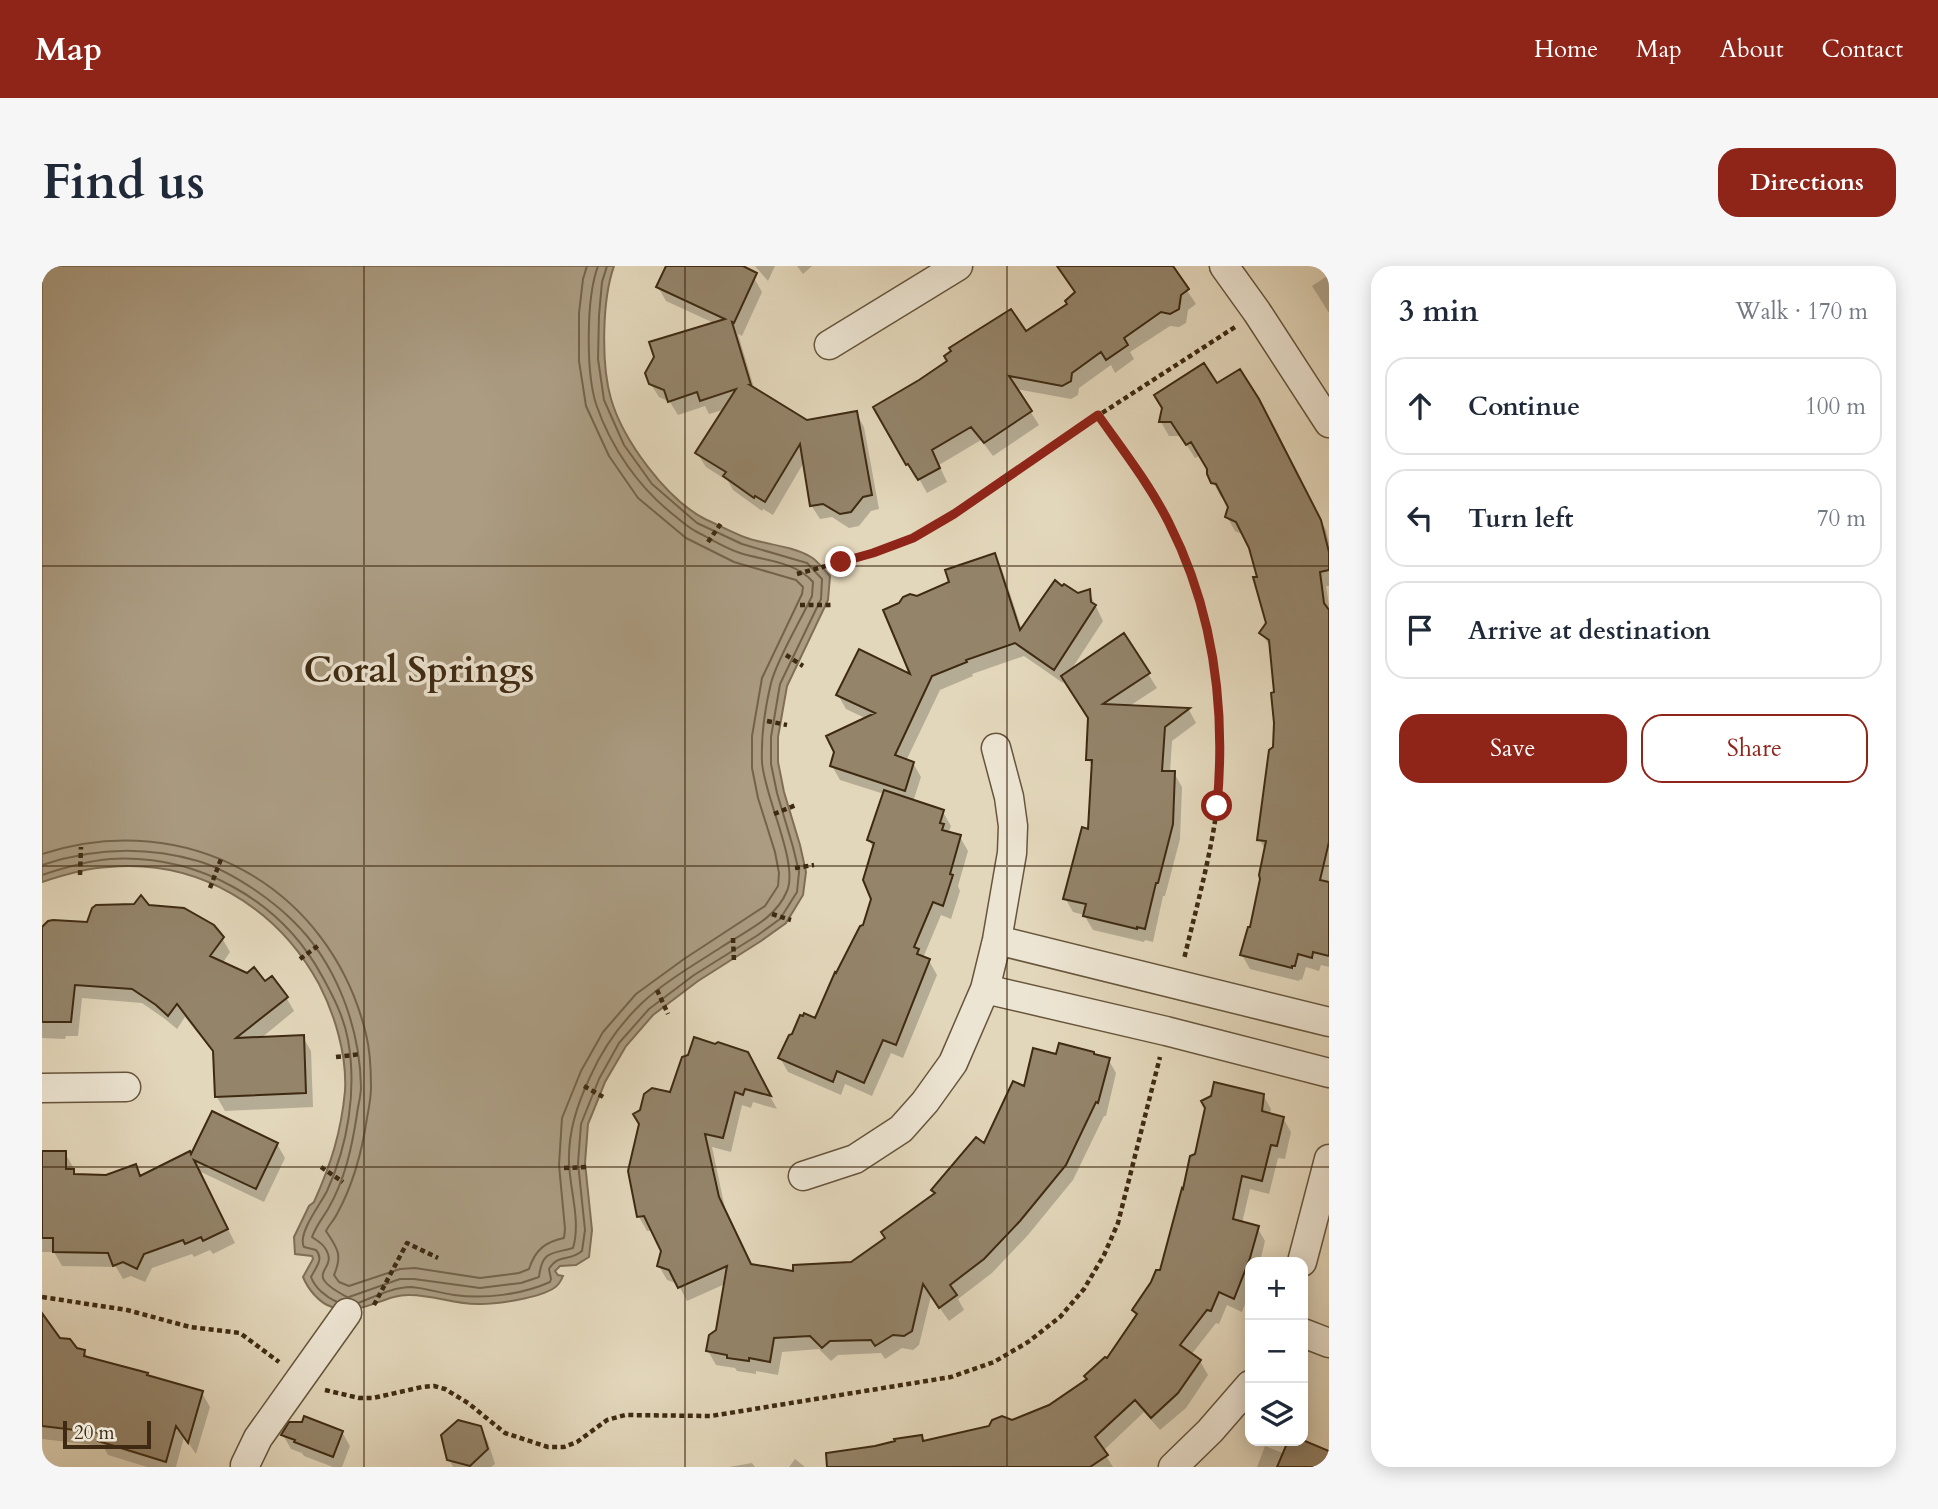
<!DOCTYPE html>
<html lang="en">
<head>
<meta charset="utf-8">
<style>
	:root { --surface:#fff; --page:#f6f6f7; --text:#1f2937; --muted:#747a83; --line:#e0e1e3; --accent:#8f2418 }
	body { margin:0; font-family:Cardo,serif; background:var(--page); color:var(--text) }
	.controls { position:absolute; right:21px; bottom:21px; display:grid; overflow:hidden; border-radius:14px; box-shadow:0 4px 18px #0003 }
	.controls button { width:63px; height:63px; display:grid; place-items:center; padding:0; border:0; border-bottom:2px solid var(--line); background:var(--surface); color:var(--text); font:35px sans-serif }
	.scale { position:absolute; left:21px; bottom:18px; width:88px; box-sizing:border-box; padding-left:7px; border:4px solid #3e2a12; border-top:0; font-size:19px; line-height:24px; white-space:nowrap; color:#3e2a12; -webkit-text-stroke:5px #ede5d3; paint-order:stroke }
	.stop { position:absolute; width:21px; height:21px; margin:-16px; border:5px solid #8f2418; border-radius:50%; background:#fff }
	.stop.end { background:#8f2418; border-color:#fff; box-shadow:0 2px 7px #0008 }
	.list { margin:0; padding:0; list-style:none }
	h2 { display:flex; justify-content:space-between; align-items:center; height:91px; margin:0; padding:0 28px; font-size:30px }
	h2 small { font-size:23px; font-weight:400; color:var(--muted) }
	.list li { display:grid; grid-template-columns:46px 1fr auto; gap:21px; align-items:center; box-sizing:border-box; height:98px; margin:0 14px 14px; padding:0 14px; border:2px solid var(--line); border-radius:21px }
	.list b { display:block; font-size:26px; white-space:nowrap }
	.list em { font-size:23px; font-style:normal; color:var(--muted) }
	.actions { display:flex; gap:14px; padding:21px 28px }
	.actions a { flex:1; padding:16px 0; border:2px solid var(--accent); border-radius:21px; text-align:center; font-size:24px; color:var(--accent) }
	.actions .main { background:var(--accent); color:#fff }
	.icon { flex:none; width:38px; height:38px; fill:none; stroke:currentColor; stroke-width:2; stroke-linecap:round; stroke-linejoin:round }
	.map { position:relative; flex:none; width:1287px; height:1201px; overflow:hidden; border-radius:21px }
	header { display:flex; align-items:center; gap:42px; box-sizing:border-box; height:98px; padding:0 35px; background:var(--accent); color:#fff }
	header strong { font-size:33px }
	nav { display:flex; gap:38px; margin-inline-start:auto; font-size:24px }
	.intro { display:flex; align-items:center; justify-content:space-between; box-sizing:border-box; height:168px; padding:0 42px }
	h1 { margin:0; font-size:49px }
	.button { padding:18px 32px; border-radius:21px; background:var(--accent); color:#fff; font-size:24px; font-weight:700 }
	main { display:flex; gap:42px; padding:0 42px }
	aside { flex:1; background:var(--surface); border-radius:21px; box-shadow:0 4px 18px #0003 }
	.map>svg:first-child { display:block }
	.water { fill:#ab9c82; stroke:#7f6e55; stroke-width:2 }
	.shadow { fill:#0003 }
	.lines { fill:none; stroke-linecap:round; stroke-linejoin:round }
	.shore { stroke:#74634a; stroke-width:2 }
	.building { fill:#94846a; stroke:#3e2a12; stroke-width:2 }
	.minor-casing { stroke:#67553c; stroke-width:31 }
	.path { stroke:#3e2a12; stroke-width:4.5; stroke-dasharray:5 3.5; stroke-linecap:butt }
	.minor { stroke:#ede5d3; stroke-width:28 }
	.route { stroke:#8f2418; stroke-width:9 }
	.grid { fill:none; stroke:#3e2a12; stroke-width:2; stroke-opacity:0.55 }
	.labels { text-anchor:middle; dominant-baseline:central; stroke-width:7; stroke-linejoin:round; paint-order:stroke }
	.district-label { font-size:37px; font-weight:bold; fill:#3e2a12; stroke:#ede5d3 }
</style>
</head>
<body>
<header>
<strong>Map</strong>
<nav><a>Home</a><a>Map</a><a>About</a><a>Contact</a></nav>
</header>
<div class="intro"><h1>Find us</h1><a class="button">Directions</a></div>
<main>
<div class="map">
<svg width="1287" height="1201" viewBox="0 0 1287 1201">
	<rect width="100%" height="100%" fill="#e3d7bb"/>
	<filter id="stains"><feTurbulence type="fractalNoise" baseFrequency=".00286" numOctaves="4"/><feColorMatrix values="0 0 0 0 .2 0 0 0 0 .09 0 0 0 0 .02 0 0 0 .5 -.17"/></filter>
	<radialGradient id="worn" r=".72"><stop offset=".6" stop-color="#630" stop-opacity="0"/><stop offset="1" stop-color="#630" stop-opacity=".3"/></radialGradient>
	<!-- water -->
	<path class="water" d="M0,0h572c-12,34 -13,98 -3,133 12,41 55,100 94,120 13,6 26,13 39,18 21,8 47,8 67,20 7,4 13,13 19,19l-2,24 -41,86 -9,51v25l6,30 16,53 6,27 -3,23 -17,28 -25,18 -63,40 -45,34 -27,31 -21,36 -17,42 -3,39 7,67 -3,27 -13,8 -16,1 -5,5 3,4 5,1c-2,5 -4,9 -9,12 -15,10 -56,16 -74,16 -24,1 -46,-9 -70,-9 -27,-1 -47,22 -78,12 -13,-4 -24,-18 -29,-30l10,-18 -1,-3 -17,-2 -1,-17 15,-31 5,-4c17,-38 27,-69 31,-111 2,-36 -10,-76 -26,-107 -42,-77 -121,-125 -210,-117 -23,1 -46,8 -67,15z"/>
	<!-- shadow -->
	<path class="shadow" d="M625,0h62l25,12 8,14 -20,44 -4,-2 17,57 52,31 49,-9 8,14 15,82 -8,2 -12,15 -10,2 -17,-11 -12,2 -9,-14 -7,-43 -31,53 -10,-6 -1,2 -29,-21 -5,-9 -22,-14 -9,-14 29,-44 -17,5 -4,-8 -27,9 -8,-13 -11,-5 -9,-14 66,-59 -50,-23 -8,-14z
		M713,0h20l-7,15z
		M755,0h15l-9,8z
		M1028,0h101l25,38 -8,6 -2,13 -7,4 -9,-1 -40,26 4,7 -19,14 -4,-8 -32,23 -1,7 -7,4 -55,-10 23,36 -46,31 -12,-16 -42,25 8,17 -20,11 -9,-16 -3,1 -40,-70 151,-74 43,-29 8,-11z
		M1279,0h8v47l-17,-27 15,-10z
		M1114,130l45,59 -6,3 -14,-22h-12l-8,-14 3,-13z
		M1232,169l52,95 3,12v44h-3l3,19v362l-8,-2 -2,6 -13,-4 -4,13 -2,-1 -1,2 -49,-12 -8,-14 10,-26 14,-78 -7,-12 15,-91 2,-54 -4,-45 -11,-16 7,-10 -9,-45 -9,-30 -6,-13 -9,-4 -8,-14 3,-10 -5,-9 -4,-1 -15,-28z
		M952,289l8,14 20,61 55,-35 12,-3 14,29 -34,52 55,-37 33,52 -29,19 61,3 7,13 -24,18 -2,32h4l8,14 -2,52 -15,57h-2l-10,46 -8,-2 -1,2 -51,-12 -9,-15 -11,-3 -8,-14 24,-67 4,-63 -5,-9 2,-40 -25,-40 -2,4 -39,-27 -52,18 1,2 -33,14 -34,71 7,2 8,14 -8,25 30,10 8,14 -3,8 12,3 8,14 -10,35 2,5 -9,28 -10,-4 -18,43 6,3 8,14 -34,83 -12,-5 -19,43 -27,-12 -4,11 -53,-23 -8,-14 36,-38 48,-93 9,-29 1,-48 -5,-10 15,-46 -44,-14 -8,-14 35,-47 -21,-10 -8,-14 75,-18 4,-79 34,-15z
		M106,641l74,31 8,14 -8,12 43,19 21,14 8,14 -34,28 43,-2 8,14 2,56 -88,4 -8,-14 -2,-42 -30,-38 -8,12 -12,-10 -23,-16 -60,-5 -4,38h-12l-1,3 -23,-1v-83l46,-31z
		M1015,790h38l13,3 8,14 -10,43h-2l-31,64 -45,55 -36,38 -34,26 6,11 -15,11 -18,-25 -12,49 -6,5 -11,-2 -17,11 -4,-6 -43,2 -7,6 -12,-12 -37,3 -4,23 -22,-4v3l-19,-3 -2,-3 -19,-3 -8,-14 10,-20 7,-47 -38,17 -9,-17 -11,-4 -8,-14 4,-15 -10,-21 -6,1 -8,-14 -10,-46 42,-77 84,-25 22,40 -24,-7 -2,6 -9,-3 -11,47 -19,-5 14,66 26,53 43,7 56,-10 35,-25 50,-44 -3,-4 51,-44 41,-57z
		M1221,829l8,14 -1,6 13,3 8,14 -6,27 -7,-1 -9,36 -19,-5 -8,34 15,4 8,14 -5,21h-10v28l-8,22 -15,-7 -8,19 -3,-1 -25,32 9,6 8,14 -22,33 -26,22 -16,-18 -41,39 10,16h-275l38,-20 45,-11 4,6 87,-20 38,-15 38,-27 19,-19 30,-44 -3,-7 27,-39z
		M235,878l8,14 -21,44 -65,-31 36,72 -22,11 -3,-4 -16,7 -2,-3 -40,14 -7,14 -14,-6 -8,3 -7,-12 -54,-1 -8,-14h-12v-100l23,1 8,14 2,9h32l28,-10 6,11 51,-20z
		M0,1070l34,14 8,1 4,7 59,17 2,2 53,16 8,14 -14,47 -12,-17 -8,30h-29l-39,-12 -5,-9 -61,-7z
		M438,1161l8,15 7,22 -4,3h-38l-4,-8z
		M300,1166l8,14 -8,21h-9l-29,-11 -2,-3 -11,-4 -8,-14z
		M1248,1175h10l24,10 1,-2 4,1v17h-72l8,-21 20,8z
		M753,1193l10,8h-16z
		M710,1197l3,4h-26z"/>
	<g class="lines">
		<!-- shore -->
		<path class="shore" d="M0,588c144,-47 288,32 324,180 4,16 5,36 5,53 0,10 -2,21 -4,31 -5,34 -13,65 -30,96 -3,6 -8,11 -11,17 11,17 17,23 8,44l5,7 10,4 51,-17 15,-1 65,10 39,-5 10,-4c6,-19 16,-27 35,-31l1,-9 -6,-64 3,-47 19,-47 22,-39 33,-38 48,-35 81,-53 13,-20 1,-13 -4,-21 -17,-54 -6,-30v-32l10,-58 40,-84 1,-7 -7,-7 -62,-18 -48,-24 -48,-40 -29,-42 -23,-50 -7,-45v-48l4,-34 4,-13
			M0,599c51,-17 104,-19 156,-4 21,6 39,17 57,29 13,9 26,19 37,30 44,42 68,107 69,167 0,9 -3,18 -4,27 -5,33 -12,66 -29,95 -6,10 -12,17 -16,28 4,3 10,6 13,11 16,24 -27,23 22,49
			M0,609c21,-7 45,-14 68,-16 87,-5 170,40 212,117 11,20 22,41 26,64 9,50 0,105 -21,151 -7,14 -30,43 -23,56l12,3c8,9 0,17 -5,27 4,11 15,20 26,25
			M307,1031l51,-18h14l66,9 41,-5 18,-6c3,-27 13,-23 34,-29 8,-27 -3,-57 -4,-85 -1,-31 8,-58 21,-86 12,-27 31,-54 52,-74 21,-20 53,-39 78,-55 25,-17 55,-28 67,-57 12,-28 -23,-95 -25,-129 -1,-26 3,-54 9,-79 7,-26 29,-61 41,-87l1,-14c-18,-21 -48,-21 -73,-29 -15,-5 -29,-14 -43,-21 -8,-4 -15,-10 -22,-16 -36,-28 -64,-68 -79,-112 -10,-32 -10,-106 2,-138
			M316,1037c16,-6 35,-16 53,-16 14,1 29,6 43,8 31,4 67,0 96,-13l1,-3 -2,-10c10,-16 20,-7 33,-18l3,-21 -7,-67 3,-39 18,-45 20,-36 30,-34 45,-34 64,-40 22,-16 17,-27 2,-20 -6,-25 -16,-54 -6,-29v-27l9,-53 41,-85 1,-20 -15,-16 -65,-19 -45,-21 -45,-39 -28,-39 -20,-45 -6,-41 1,-44 3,-33 5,-16"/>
	</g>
	<!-- building -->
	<path class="building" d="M624,0h77l14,7 -23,50 -2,-1 19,63h-1l57,35 50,-9 15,84 -9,2 -12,15 -11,2 -17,-10 -13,2 -10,-62 -35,58 -10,-6 -1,2 -31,-22 3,-4 -31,-19 41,-64 -36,12 -3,-9 -29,10 -4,-12 -15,-6 -4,-11 9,-16 -5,-15 76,-23 -69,-32z
		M1015,0h116l16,23 -8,6 -2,14 -9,5 -9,-2 -37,26 4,7 -22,15 -5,-8 -29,21 -1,8 -9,5 -53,-10 23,35 -48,32 -13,-16 -39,23 8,18 -22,12 -10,-16 -2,1 -33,-58 46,-27 28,-19 -3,-5 7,-5 -2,-3 62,-39 15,22 41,-27 -2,-3 10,-9z
		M1162,97l13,20 23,-14 19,30 62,121 8,32v18l-9,2 4,31 5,7v232l-9,38 9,2v74l-16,-4 -1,6 -14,-4 -3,12h-3v2l-52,-13 8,-28h2l10,-48 -1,-4 7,-34 -9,-1 12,-90 4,-3 1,-24 -3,-30 3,-1 -5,-52 -10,-7 7,-10 -13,-46h4l-8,-29 -13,-26 -11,-5 3,-10 -12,-23 -5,-1 -4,-9v-5l-16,-27 -5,3 -15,-23h-12l3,-14 -8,-13z
		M953,287l25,77 35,-50 7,6 2,-2 14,9 12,-4 1,13 5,3 -42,65 -39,-27 -49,17 1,2 -35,14 -37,79 19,7 -9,29 -75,-25 4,-14 -8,-16 49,-23 -39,-18 23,-46 51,25 -27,-64 16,-7 4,-6 7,-3 7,2 32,-14 -4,-12z
		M1082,367l26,40 -47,31 87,4 -25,19 -3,44h13l-2,53 -15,59h-2l-11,46 -8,-2v2l-54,-13 3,-12 -23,-5 19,-72 6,2 4,-69h-6l2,-42 -27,-42z
		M842,524l60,20 -4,13 4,1 -2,6 19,5 -11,39 3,1 -10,31 -10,-4 -19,45 5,2 -2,5 13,5 -34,86 -13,-5 -19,43 -27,-12 -4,11 -55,-24 11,-23 3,-1 8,-19 3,1 1,-3 11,5 20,-46 1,1 24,-47 3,-1 8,-26 -8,-19 11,-37 -7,-3z
		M99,629l8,10 35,3 30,17 10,12 -14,19 37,17 7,-6 11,14 7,-5 16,21 -52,41 68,-3 2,58 -91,4 -2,-46 -36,-47 -9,12 -12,-11 -24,-16 -57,-4 -4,37h-29v-95l6,-6 5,-1 34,2 5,-14 4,-3 38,-1z
		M652,771l21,7 3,-2 30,10 23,44 -26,-7 -2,6 -8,-3 -12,46 -18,-4 14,63 32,67 42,7v-6l58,-3 34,-24 -4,-6 54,-39 -4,-3 45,-53 8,6 29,-62 11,5 9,-38 23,6 3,-11 35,9v2l16,4 -12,45 -2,-1 -30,63 -46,56 -36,38 -34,26 7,10 -18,13 -16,-24 -11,47 -8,5 -11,-1 -18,11 -4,-6 -41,1 -8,7 -12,-12 -36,2 -4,24 -21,-4v3l-22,-3v-3l-21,-4 3,-16 7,-5 11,-64 -49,22 -9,-18 -12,-4 4,-15 -17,-35 -7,1 -9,-46 11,-47 -6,-10 7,-4 4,-16 8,-6 18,4 12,-35 6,-2z
		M1172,816l50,12 -2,17 22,6 -7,29 -6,-1 -9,36 -20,-5 -9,43 26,7 -9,32 -16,41 -15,-7 -8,19 -4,-1 -27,35 21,15 -23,33 -27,25 -16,-18 -40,37 13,18 -18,12h-263l-1,-14 49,-7 20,-5 -1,-2 28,-4 1,6 66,-15 3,-6 10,-4 10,4 37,-15 38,-26 -3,-3 21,-19 2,1 30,-44 -5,-4 19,-28 5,-12h4l22,-82 1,1 7,-33 5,-2 10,-46 -4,-7 10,-5z
		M170,845l66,32 -22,46 -62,-29 34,69 -25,12 -2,-4 -16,7 -2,-4 -39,14 -7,15 -14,-7 -10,4 -5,-13 -55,-1v-14h-11v-87h24v18h8v5l32,1 30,-11 4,12 50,-25 1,3z
		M0,1047l18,25 10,1 7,9 8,2 -1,6 64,17 -1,2 56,16 -15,52 -12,-17 -10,36 -68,-21 2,-8 -58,-7z
		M262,1150l39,15 -10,26 -39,-15 1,-2 -14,-5 8,-13h13z
		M416,1154l23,6 7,23 -18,17 -23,-6 -6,-25z
		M1246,1175h17l24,10v16h-52z"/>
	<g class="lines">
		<defs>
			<path id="minor" d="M1182,0l33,46 72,111
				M787,79l129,-79
				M955,674l332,82
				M943,723l181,42 163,42
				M0,822l84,-1
				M761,910l52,-17 46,-30 24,-27 28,-39 32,-74 12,-49 15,-87 1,-27 -4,-29 -13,-49
				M1260,996l27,-103
				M1261,1067l26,10
				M203,1199l13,-27 89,-125
				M1131,1201l37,-36 40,-46"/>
		</defs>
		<!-- minor casing -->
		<use href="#minor" class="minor-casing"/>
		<!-- path -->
		<path class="path" d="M1057,149c24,35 50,69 70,107 43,85 61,192 48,286 -7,51 -21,101 -33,151
			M666,276l14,-20
			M755,308l76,-21 40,-15 41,-24 145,-99 136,-88
			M758,339h34
			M744,389l17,11
			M725,455l20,4
			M732,548l22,-9
			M753,602l19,-3
			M38,609l1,-28
			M168,622l11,-29
			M730,648l19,6
			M691,672l1,24
			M258,693l19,-14
			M615,724l11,24
			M294,791l25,-3
			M542,820l21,12
			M279,901l22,15
			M522,902l25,-1
			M0,1031l85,13 63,17 50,6 39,29
			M332,1039l33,-62 31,15
			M283,1124l34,8h14l49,-11 12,-1 11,3 23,14 37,30 43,14h16l13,-5 30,-22 18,-5 86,1 240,-39 43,-15 34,-20 32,-25 24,-28 20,-34 14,-32 42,-166"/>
		<!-- minor -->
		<use href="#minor" class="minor"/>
	</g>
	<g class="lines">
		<!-- route -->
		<path class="route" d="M799,296l32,-9 40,-15 41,-24 144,-99c25,35 52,70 71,108 45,89 57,185 48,283"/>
	</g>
	<!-- grid -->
	<path class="grid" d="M322,0v1201M643,0v1201M965,0v1201M0,300h1287M0,600h1287M0,901h1287"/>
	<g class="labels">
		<!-- district labels -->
		<g class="district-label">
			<text x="377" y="404">Coral Springs</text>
		</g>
	</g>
	<rect width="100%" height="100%" filter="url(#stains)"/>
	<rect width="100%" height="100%" fill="url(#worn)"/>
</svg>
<div class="controls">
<button>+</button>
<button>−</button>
<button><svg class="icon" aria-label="layers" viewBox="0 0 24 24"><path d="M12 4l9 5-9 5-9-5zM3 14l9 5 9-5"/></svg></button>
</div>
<div class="scale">20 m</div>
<div class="stop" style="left:1175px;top:540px"></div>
<div class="stop end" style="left:799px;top:296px"></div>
</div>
<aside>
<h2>3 min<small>Walk · 170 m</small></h2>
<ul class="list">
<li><svg class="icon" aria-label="ahead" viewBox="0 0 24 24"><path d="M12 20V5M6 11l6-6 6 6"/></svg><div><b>Continue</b></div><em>100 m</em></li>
<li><svg class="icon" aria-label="left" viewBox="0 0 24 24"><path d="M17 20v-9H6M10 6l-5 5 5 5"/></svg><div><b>Turn left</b></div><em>70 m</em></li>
<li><svg class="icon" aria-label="arrive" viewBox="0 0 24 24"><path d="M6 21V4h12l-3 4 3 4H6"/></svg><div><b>Arrive at destination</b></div></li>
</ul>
<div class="actions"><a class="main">Save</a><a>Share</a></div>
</aside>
</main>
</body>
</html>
